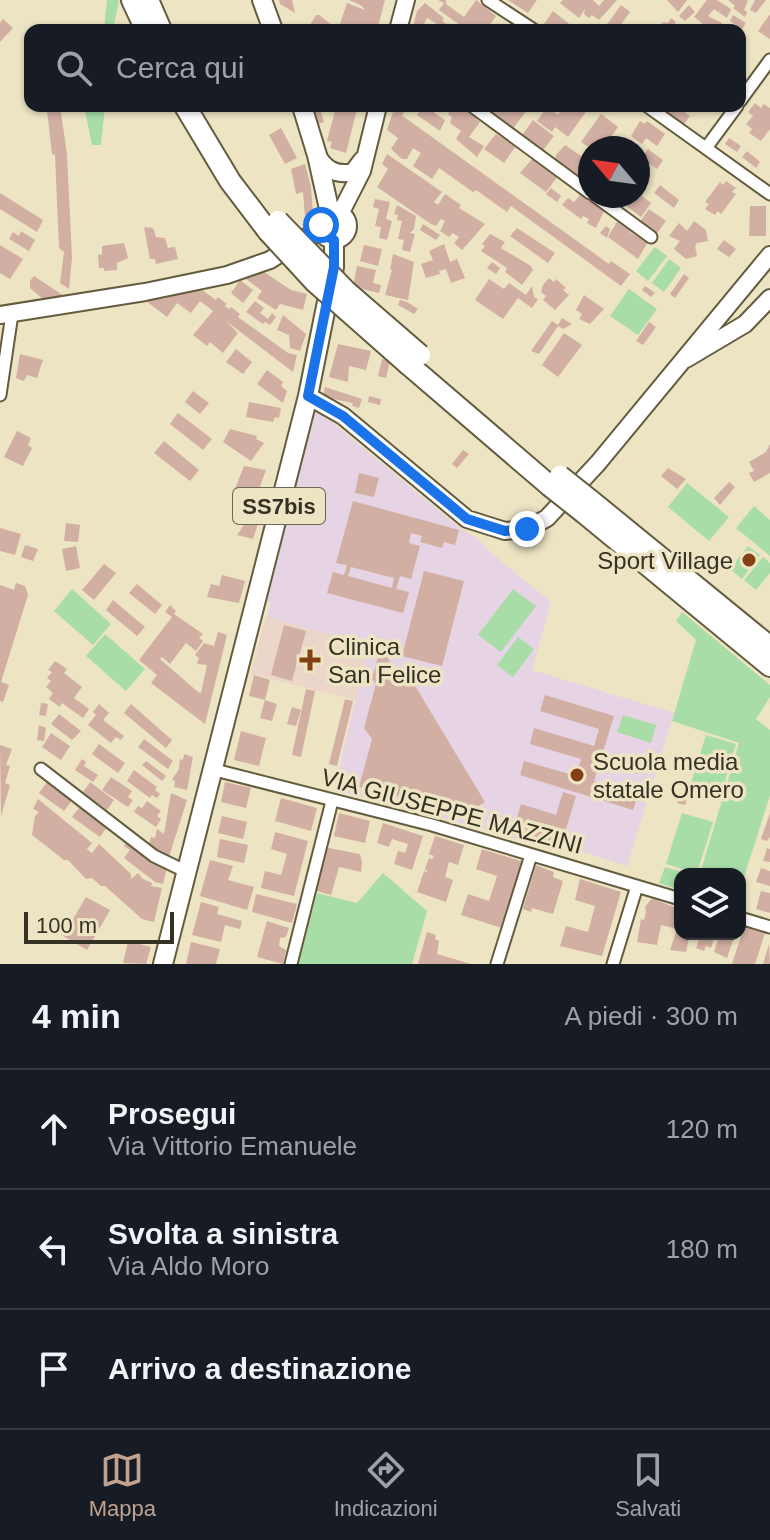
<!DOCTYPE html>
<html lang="it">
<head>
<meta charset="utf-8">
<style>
	:root { --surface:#171b24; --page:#242831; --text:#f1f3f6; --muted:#9ea1a6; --line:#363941; --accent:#c0a290 }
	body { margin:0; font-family:Arial,sans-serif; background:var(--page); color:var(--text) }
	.controls { position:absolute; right:24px; bottom:24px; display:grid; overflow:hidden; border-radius:16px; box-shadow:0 2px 6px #0004 }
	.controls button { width:72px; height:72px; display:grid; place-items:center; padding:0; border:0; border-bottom:2px solid var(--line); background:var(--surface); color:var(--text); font:40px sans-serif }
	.compass { position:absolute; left:578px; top:136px; width:72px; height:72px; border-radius:50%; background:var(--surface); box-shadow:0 2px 6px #0004; rotate:299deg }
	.scale { position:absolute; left:24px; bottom:20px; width:150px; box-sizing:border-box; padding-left:8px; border:4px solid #353225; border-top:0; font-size:22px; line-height:28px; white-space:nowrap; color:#353225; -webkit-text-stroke:6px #ede4c3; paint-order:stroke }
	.stop { position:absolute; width:24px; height:24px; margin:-18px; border:6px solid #1a73e8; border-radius:50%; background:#fff }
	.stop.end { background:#1a73e8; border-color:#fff; box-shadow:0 2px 8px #0008 }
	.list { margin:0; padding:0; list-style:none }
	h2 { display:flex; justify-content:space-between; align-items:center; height:104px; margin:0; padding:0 32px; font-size:34px }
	h2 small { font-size:26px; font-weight:400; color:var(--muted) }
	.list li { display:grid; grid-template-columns:52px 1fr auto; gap:24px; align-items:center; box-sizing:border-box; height:120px; padding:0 32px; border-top:2px solid var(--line) }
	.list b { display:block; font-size:30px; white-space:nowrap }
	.list p { margin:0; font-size:26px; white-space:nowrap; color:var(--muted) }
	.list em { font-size:26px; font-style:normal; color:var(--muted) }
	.icon { flex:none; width:44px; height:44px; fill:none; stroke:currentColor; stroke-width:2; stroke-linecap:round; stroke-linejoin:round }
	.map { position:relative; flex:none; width:770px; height:964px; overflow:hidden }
	.search { position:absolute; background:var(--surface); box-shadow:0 2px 6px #0004; left:24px; right:24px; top:24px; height:88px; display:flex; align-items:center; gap:20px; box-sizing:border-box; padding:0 28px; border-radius:16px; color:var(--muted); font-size:30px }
	.sheet { height:464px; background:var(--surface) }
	nav { display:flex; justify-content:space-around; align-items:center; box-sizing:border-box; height:112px; border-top:2px solid var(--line); background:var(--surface); font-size:22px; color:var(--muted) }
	nav a { display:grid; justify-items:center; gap:4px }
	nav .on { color:var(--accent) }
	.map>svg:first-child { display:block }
	.education { fill:#e6d3e3 }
	.medical { fill:#ecd5c9 }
	.green { fill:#a8dda7 }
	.building { fill:#d2afa3; fill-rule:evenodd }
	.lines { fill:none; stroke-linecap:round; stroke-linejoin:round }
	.street-casing { stroke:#645c3f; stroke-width:15 }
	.secondary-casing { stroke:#645c3f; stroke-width:20 }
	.primary-casing { stroke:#645c3f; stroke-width:22 }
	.highway-casing { stroke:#645c3f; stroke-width:24 }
	.street { stroke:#fff; stroke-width:11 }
	.secondary { stroke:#fff; stroke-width:16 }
	.primary { stroke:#fff; stroke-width:18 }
	.highway { stroke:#fff; stroke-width:20 }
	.highway-bridge-casing { stroke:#645c3f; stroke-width:24; stroke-linecap:butt }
	.highway-bridge { stroke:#fff; stroke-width:20 }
	.route { stroke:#1a73e8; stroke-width:10 }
	.poi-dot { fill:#844014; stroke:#ede4c3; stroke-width:3 }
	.labels { text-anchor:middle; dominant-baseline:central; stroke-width:7; stroke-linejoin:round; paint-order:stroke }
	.shield { fill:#ede4c3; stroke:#6c6754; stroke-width:2 }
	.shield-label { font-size:22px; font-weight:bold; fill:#353225 }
	.poi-label { font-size:24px; fill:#353225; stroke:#ede4c3; text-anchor:start }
	.street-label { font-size:24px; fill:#353225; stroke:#ede4c3 }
</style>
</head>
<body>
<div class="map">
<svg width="770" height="964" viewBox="0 0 770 964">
	<rect width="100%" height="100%" fill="#ede4c3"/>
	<!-- education -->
	<path class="education" d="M316,409l145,120 17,10 13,14 60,49 -19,68 142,43 -47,153 -65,-21 -5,6 -74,-22 -149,-39 34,-144 -101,-29 4,-15 -4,-1z"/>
	<!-- medical -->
	<path class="medical" d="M266,616l102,30 -12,54 -105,-26z"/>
	<!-- green -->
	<path class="green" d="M107,0h12l-6,30h-9z
		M84,106h21l-4,39h-9z
		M655,247l12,9 -19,25 -12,-10z
		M669,259l12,9 -17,24 -12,-9z
		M629,289l28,20 -19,26 -28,-19z
		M687,483l42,34 -20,24 -41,-34z
		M754,506l16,14v36l-34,-28z
		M748,546l12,9 -18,24 -12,-10z
		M763,557l7,6v10l-14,17 -12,-10z
		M72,589l39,35 -18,21 -39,-34z
		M513,589l23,17 -35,46 -23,-17z
		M682,612l88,73v12l-14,22 14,11v65l-30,95v-16h-40l39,-131 -67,-22 24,-81 -20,-19z
		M105,634l40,35 -19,22 -40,-35z
		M518,637l16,12 -21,28 -16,-12z
		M623,715l33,10 -5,18 -34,-11z
		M706,735l30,9 -16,54 -31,-9z
		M617,755l25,7 -4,12 -25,-7z
		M682,813l31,9 -16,51 -31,-9z
		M665,867l23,7h-8v16l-21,-7z
		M383,873l44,38 -15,53h-114l19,-71 40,10z"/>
	<!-- building -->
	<path class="building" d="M279,0h13l3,13 -15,-9z
		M349,0h36l-8,30h-25l-12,-6 7,-21 18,7 -3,-4z
		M438,0h8v4l18,13 12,-17 20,16 -10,14h-19l-28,-20 5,-7z
		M508,0h29l-9,13z
		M563,0h30l6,6 5,-6h13l-18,20 -7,-5 -3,3 -5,-4 1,-5 -6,9 -19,-15z
		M667,0h20l-9,12z
		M707,0h10l14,9 -4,9 -13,-9 -6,7 14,7 -5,7h-15l-2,-2 3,-4 -9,-7z
		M728,0h20l-4,10 3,2 -2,5 -12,-9 2,-2z
		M755,0h11l-10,13 -6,-3z
		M425,3l19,15 -2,3 8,5 -3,4 -20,-12 -4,8 6,4h-17l5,-19z
		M621,5l9,7 -13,18h-14z
		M689,5l6,7 -10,9 -6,-5z
		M553,11l24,19 -36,-2z
		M770,14v25l-12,-8z
		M316,15h3l19,15h-21l-7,-5z
		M733,15l13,8 -4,6 -12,-8z
		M671,18l5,4 -3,5 5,3h-22l7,-8 5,1z
		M3,19l10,9 -13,14v-19z
		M755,103l6,5 3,-4 6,4v21l-9,12 -12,-8 3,-4 -6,-5 7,-8 -5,-4z
		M41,106h19l7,48 5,104 -3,31 -9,-6 4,-31 -5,-4 -4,-93 -3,-1 -5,-43h-8z
		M312,106h7l5,16 -6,2z
		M338,106l22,1 -4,6 -10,40 -16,-5 2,-6 -5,-1 9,-34z
		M395,106l9,6 -2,4 2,1 205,147 2,-3 19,13 -9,12 -110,-80 -4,6 -31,-22 -3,2 -34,-24 -7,11 -19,-13 8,-13 -8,-5 -6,11h-5l-11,-10 7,-11 -11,-8z
		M424,106l21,14 -5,11 -23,-16z
		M454,106l5,2 4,-2 15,11 -2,2 4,3 -11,15 15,9 -7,11 -21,-18 5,-8 -11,-8 2,-6 -4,-3z
		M491,106h39l-18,24 -25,-18z
		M564,106h26l-22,31 -13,-10 -3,5 -15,-11 10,-14 11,8z
		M659,106h17l14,10 -6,8z
		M601,114l17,13 -15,21h-13l-9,-6z
		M533,120l21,16 -13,17 -21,-15z
		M640,121l5,3 2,-3 18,13 -8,12 -11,-8 -4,6 -11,-8z
		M281,128l16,30 -12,6 -16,-29z
		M496,134l20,12 -12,17 -20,-14z
		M729,138l12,8 -4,6 -12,-8z
		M565,145l25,17v15l-5,4 -30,-20 1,-6z
		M648,149l15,11 -6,9 -16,-11z
		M747,151l13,11 -4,6 -14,-11z
		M387,154l55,38 -8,10 4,3 7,-11 16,11 -2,3 26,16 -23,26 -8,-7 5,-6 -6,-4 -4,4 -9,-6 5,-10 -4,-2 -5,7 -5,-2 -54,-37 11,-18 -6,-5z
		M533,158l25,18 -12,16 -26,-19z
		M305,164l6,23 2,27 -8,2 -2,-24 -7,2 -5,-25z
		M726,181l10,7 -4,4 4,2 -15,20 -3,-3 -3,4 -10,-6 4,-5 -4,-2 15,-20 3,3z
		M660,185l19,15 -5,8 -20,-15z
		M551,188l10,8 -4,6 -11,-8z
		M0,193l43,27 -6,12 -37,-23z
		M638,193l13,10 -10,14 -28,-21h25z
		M581,194l24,15 -9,19 -9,-5 2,-4 -6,-3 -2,3 -19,-14 6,-7 6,4z
		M375,199l15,3 -4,17 6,2 -5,19 -8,-2 2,-11 -6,-1 4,-17 -6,-2z
		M397,205l19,11 -2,13 -4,4 5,1 -5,18 -8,-2 2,-10 -6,-1 4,-18 -5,-1 1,-5 -4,-1z
		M750,206h16v30h-17z
		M649,209l17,12 -11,15 -16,-13z
		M618,220l13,10 -1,2 18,10 -10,17 -30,-22z
		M694,221l12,9 2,11 -11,2 -2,3 2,10 -11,3 -12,-10 6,-8 -11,-5 10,-13 8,8z
		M423,224l17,11 -4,5 -16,-10z
		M606,226l4,3 -3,9 -7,-5z
		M144,227l9,1 3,9 9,1 3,10 7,-1 3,12 -22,5 -1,-5h-5z
		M517,228l38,25 -7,10 -38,-27z
		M21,231l14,9 -6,11 -20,-12 4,-7 6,4z
		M490,234l15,8 -4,6 30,18 2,4 -11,15 -17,-13 2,-4 -26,-17 4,-5 -3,-2z
		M724,240l12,9 -7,8 -12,-8z
		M124,243l4,15 -11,5v7l-13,1v-3h-5l-1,-13 4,-1v-8z
		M444,244l6,18 7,-3 8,19 -14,5 -5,-14 -7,2 1,3 -14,4 -5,-14 12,-4 -4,-9z
		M0,245l23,14 -13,20 -10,-6z
		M364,245l18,4 -4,17 -18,-5z
		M393,254l21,8 -6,38 -23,-5 7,-25h-2z
		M492,262l8,6 -4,6 -9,-6z
		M357,266l19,4 -3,13 8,2 -2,8 -26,-6z
		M261,270l30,20 16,4 -4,16 -23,-6 -4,6 -19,-12 5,-7 -20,-15z
		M684,274l5,4 -14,20 -5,-4z
		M34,276l33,22 -22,3 -15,-13v-7z
		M549,278l5,4 2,-3 10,9 -3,2 6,5 -14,15 -12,-10 3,-4 -5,-4 2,-7z
		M489,279l15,10 5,-6 17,12 6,-9 2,11 4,2 -6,9 -14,-10 -15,21 -28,-19z
		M240,280l13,10 -10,13 -12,-10z
		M645,286l10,7 -4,4 -9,-7z
		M198,287l18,13 2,-3 9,7 -2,2 4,3 2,-2 9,7 -2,3 50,36 9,2 -4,17 -67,-51 12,12 -15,20 -13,-11 -3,4 -14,-11 20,-24 -13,-10 -9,12 -14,-10 -10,14 -25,-19 16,-4 7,5 5,-7z
		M584,295l20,14 -14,15 -11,-5 3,-5 -6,-4z
		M400,300l7,2 11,7 -4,5 -16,-9z
		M255,301l9,7 -4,5 8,6 4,-6 4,4 -6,8 -5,-3 -2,2 -17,-12z
		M283,315l23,19 -6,17 -10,-3 -1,-13 -12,-5z
		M562,318l10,6 -9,5 -5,-3 -19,28 -8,-3 21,-30 6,4z
		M649,322l7,5 -13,18 -7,-4z
		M564,333l18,12 -24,32 -16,-12z
		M338,344l33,7 -5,19 -17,-4 -1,16 -19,-5z
		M236,349l16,13 -9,12 -17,-12z
		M20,354l23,6 -6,18 -10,-3 -3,6 -8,-3z
		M382,359l8,2 -4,17 -8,-2z
		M267,370l16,12 -2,4 6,5 -4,12 -26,-19z
		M325,387l37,12 -3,9 -7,-2 1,-3 -30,-6z
		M193,391l16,12 -9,11 -15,-12z
		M369,396l12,3 -1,6 -12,-3z
		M249,402l32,6 -2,10 -4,-1 -2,5 -27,-5z
		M178,413l34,26 -9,11 -33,-26z
		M230,429l27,7 -1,3 8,4 -13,18 -28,-19z
		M17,431l14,7 -3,7 4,3 -9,18 -19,-9z
		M164,441l35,29 -9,11 -36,-28z
		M770,444v29l-16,9 -5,-9 5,-2 -5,-9 17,-10z
		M463,450l6,4 -12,14 -5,-4z
		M244,466l22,4 -12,33 -22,-7z
		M668,468l18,11 -9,10 -16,-13z
		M359,473l20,5 -5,19 -19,-4z
		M729,482l6,5 -15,18 -6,-7z
		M353,501l106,29 -4,15 -11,-3 -2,6 -22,-6 2,-6 -11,-3 -2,10 11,3 -9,33 -11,-3 -4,13 13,3 -6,21 -76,-20 6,-21 11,3 3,-10 -11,-2zM351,567l43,11 -2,10 -44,-12z
		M255,509l7,2 -9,28 -16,-4z
		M66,523l14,2 -2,17 -14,-1z
		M0,528l21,6 -6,21 -15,-4z
		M25,545l13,4 -5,12 -12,-4z
		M76,546l4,22 -14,3 -4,-22z
		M104,564l12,9 -22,27 -12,-10z
		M424,571l40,10 -22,85 -40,-10z
		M222,575l23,6 -6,22 -32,-6 4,-13 8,2z
		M16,583l9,3 3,9 -27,87 8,3 -6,17 -3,-1v-116l14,5z
		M137,584l25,21 -7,9 -26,-21z
		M113,600l32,27 -8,9 -31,-26z
		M170,605l6,6 -2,3 29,20 -4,4 4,3 -7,10 -10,-8 -16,21 -8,-7 -2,2 38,33 3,1 6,-28 -10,-1 2,-6 -4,-3 9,-12 10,3 4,-14 9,3 -22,89 -54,-41 6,-8 -18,-15 33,-43 -7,-5z
		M284,625l22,6 -14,50 -21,-6z
		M381,646l12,21 13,4 79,131 -10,6 3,8 -119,-29 13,-48 -8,-11 12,-44 -4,-5z
		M55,661l12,8 -3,4 18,14 -8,11 15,11 -6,9 -21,-15 -2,4 -11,-8 4,-6 -7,-6 5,-6 -4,-3 5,-6 -4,-2z
		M254,675l16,5 -5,20 -16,-4z
		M306,689l9,2 -14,66 -9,-2z
		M545,695l69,21 -20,65 44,14 -5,15 -113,-35 4,-14 52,15 5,-17 -51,-15 4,-16 60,18 5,-17 -59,-18z
		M345,699l8,2 -16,65 -8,-2z
		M265,700l12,4 -5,17 -12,-3z
		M41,703l7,1 -2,12 -7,-1z
		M99,704l10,9 -6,7 21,16 -3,4 -5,-3 -5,6 -23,-18 8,-10 -3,-3z
		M131,704l41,36 -6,8 -42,-35z
		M292,707l9,3 -5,16 -9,-2z
		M59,714l22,17 -9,9 -21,-16z
		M39,725l7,3 -2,13 -7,-1z
		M241,731l25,7 -7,28 -25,-6z
		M51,733l19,13 -9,14 -19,-13z
		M144,739l29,22 -5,8 -30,-22z
		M99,744l26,19 -7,10 -26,-19z
		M0,745l12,4 -6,16 4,1 -5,17 5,2 -9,31z
		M184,754l9,3 -6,33 -13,-3 1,-6 -3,-1 7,-11 1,-10 3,1z
		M82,759l4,3 -2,4 14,9 -5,7 -18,-12z
		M146,761l20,15 -4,5 -20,-16z
		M134,770l23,17 -2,3 5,4 -3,4 -5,-3 -2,3 -23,-17z
		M111,777l21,14 -4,6 5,3 -5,7 -26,-17z
		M48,781l25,18 -9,12 -25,-18z
		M90,782l24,18 -7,10 -24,-18z
		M225,782l26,6 -5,20 -25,-6z
		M563,792l13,4 -16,53 -37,-12 3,-9 -11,-4 6,-20 35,11z
		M171,793l16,7 -19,60 -20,-13 3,-10 4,1 2,-9 7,5z
		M680,794l8,2 -3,9 -8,-2z
		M281,798l36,10 -6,23 -36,-10z
		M38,799l54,44 -5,6 5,4 7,-9 32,30v5l7,-6 5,6 9,4 -1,3 11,2 -8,34 -12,-3 -37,-33h-4l-9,-8 -6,1 -18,-19h-4l-32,-25 3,-19 4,-4 -6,-3z
		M147,801l14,10 -4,5 4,3 -5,8 -22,-15 4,-6 4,2z
		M82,804l27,20 -9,13 -28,-20z
		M339,813l31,8 -5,22 -31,-7z
		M770,813v24l-3,4 -6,-2z
		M222,816l25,6 -4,17 -25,-6z
		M383,823l40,13 -11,34 -18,-6 4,-13 7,2 3,-9 -16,-5 -3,8 -12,-4z
		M275,832l33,9 -14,55 -33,-8 4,-17 16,4 6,-21 -16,-5z
		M435,836l29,9 -6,20 -9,-3 -4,15 8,3 -7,22 -29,-10 7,-21 5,2 -4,-4 4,-11 3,1 2,-3 -5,-2z
		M220,839l28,6 -4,18 -27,-6z
		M128,840l39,27 -4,17 -8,-2 -31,-24 6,-8 -6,-4z
		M324,847l36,7 2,8 -1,10 -22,-5 -8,28 -18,-5z
		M767,848l3,1v13l-7,-1z
		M482,849l42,13 -22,66 -41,-13 7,-21 21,7 8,-25 -21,-7z
		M210,860l23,6 -5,14 26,7 -7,23 -47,-14z
		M536,865l18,7 -1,5 10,4 -10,33 -21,-6 -1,4 -8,-3z
		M761,868l9,3v15l-14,-4z
		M580,879l41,13 -19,64 -42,-10 6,-20 22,6 7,-26 -20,-6z
		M761,891l9,2v20l-14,-4z
		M256,894l41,10 -5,19 -40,-11z
		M86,897l24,13 -23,40 -24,-14z
		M652,898l28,12v24h10l-4,18 -16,-2 7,-21 -16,-4 -4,20 -20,-3 4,-23 3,1 2,-8 -1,-5z
		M201,902l18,5 -2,7 25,7 -2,8 -15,-4 -4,17 -29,-7z
		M267,921l22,7 -3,9 -6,1 -1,8 7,4 -3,14 -26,-7z
		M744,927l21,6 -10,31h-23z
		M427,932l9,3 -1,4 4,2 -2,13 34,10h-53z
		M701,934h34l-8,24 -13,-6 4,-12 -4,-1 -3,9 -5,-2 -2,5 -8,-3z
		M128,941l23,6 -5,17 -23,-1z
		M191,942l29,7 -4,15h-30z
		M769,944l1,20h-7z"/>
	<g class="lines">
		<defs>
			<path id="street" d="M488,0l46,30
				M740,101l30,-41
				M472,106l118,87
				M647,106l123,88
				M706,148l31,-42
				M595,196l56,41
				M0,395l12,-81
				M41,769l113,87 33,16
				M211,769l221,56 248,74
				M740,918l30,9
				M291,964l41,-163
				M497,964l34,-109
				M613,964l24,-78"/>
			<path id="secondary" d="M398,30l8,-30
				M317,155c8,14 19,21 36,17l9,-12
				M340,214l22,-43 16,-65
				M0,315l145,-23 82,-17 43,-15 34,-22 18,-6
				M686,359l59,-35 25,-26
				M308,396l35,20 124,103 38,12 22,-2 20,-11 51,-55 172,-208"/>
			<path id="primary" d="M262,0l11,30
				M302,106l15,49 13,58
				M321 226a13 13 0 1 1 26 0a13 13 0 1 1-26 0Z
				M163,964l145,-568 26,-129v-27"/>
			<path id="highway" d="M132,0l14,30
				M148,0l13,30
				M185,106l45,75 38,50
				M409,365l141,121
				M590,500l180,147
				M583,512l187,154"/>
		</defs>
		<!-- street casing -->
		<use href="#street" class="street-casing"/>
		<!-- secondary casing -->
		<use href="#secondary" class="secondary-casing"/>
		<!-- primary casing -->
		<use href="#primary" class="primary-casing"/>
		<!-- highway casing -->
		<use href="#highway" class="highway-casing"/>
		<!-- street -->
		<use href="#street" class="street"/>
		<!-- secondary -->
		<use href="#secondary" class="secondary"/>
		<!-- primary -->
		<use href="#primary" class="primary"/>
		<!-- highway -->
		<use href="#highway" class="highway"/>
		<defs>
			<path id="highway-bridge" d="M278,221l68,70 74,64
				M268,231l47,51 94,83
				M560,476l30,24
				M550,486l33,26"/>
		</defs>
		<!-- highway-bridge casing -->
		<use href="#highway-bridge" class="highway-bridge-casing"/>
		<!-- highway-bridge -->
		<use href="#highway-bridge" class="highway-bridge"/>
	</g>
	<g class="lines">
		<!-- route -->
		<path class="route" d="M321,225l3,10 10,5v27l-26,129 35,20 124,103 38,12 22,-2"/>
	</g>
	<!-- markers -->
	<g class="poi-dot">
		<circle cx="749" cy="560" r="8"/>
		<path d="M306 648h8v8h8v8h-8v8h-8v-8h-8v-8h8z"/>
		<circle cx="577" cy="775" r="8"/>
	</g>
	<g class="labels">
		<!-- shield labels -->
		<rect class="shield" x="233" y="488" width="92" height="36" rx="6"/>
		<g class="shield-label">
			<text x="279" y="506">SS7bis</text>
		</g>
		<!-- poi labels -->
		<g class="poi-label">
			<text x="733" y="560" text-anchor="end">Sport Village</text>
			<text x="328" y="646">Clinica<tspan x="328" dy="28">San Felice</tspan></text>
			<text x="593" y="761">Scuola media<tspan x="593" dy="28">statale Omero</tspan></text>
		</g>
		<!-- street labels -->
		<g class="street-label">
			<text transform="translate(452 811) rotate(15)">VIA GIUSEPPE MAZZINI</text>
		</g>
	</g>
</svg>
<div class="controls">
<button><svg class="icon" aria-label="layers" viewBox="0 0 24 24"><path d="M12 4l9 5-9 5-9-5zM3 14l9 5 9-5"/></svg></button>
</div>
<svg class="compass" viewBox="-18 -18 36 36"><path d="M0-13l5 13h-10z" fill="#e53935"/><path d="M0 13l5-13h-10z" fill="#9ea1a6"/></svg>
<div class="scale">100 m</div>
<div class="stop" style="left:321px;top:225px"></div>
<div class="stop end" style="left:527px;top:529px"></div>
<div class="search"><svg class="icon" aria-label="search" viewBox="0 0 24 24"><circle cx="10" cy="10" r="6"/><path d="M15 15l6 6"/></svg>Cerca qui</div>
</div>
<section class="sheet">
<h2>4 min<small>A piedi · 300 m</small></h2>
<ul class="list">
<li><svg class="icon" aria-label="ahead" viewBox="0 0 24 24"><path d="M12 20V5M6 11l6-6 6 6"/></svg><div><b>Prosegui</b><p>Via Vittorio Emanuele</p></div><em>120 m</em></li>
<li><svg class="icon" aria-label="left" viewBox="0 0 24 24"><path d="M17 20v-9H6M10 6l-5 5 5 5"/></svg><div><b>Svolta a sinistra</b><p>Via Aldo Moro</p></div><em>180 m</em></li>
<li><svg class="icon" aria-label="arrive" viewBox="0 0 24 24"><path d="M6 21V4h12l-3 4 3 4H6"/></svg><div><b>Arrivo a destinazione</b></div></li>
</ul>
</section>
<nav>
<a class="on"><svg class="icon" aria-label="map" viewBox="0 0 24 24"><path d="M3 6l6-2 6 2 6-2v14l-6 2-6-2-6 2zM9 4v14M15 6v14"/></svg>Mappa</a>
<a><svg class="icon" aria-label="directions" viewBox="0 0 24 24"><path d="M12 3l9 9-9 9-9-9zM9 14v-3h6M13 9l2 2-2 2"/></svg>Indicazioni</a>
<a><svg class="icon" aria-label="saved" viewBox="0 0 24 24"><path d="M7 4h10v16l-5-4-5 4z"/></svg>Salvati</a>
</nav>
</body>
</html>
